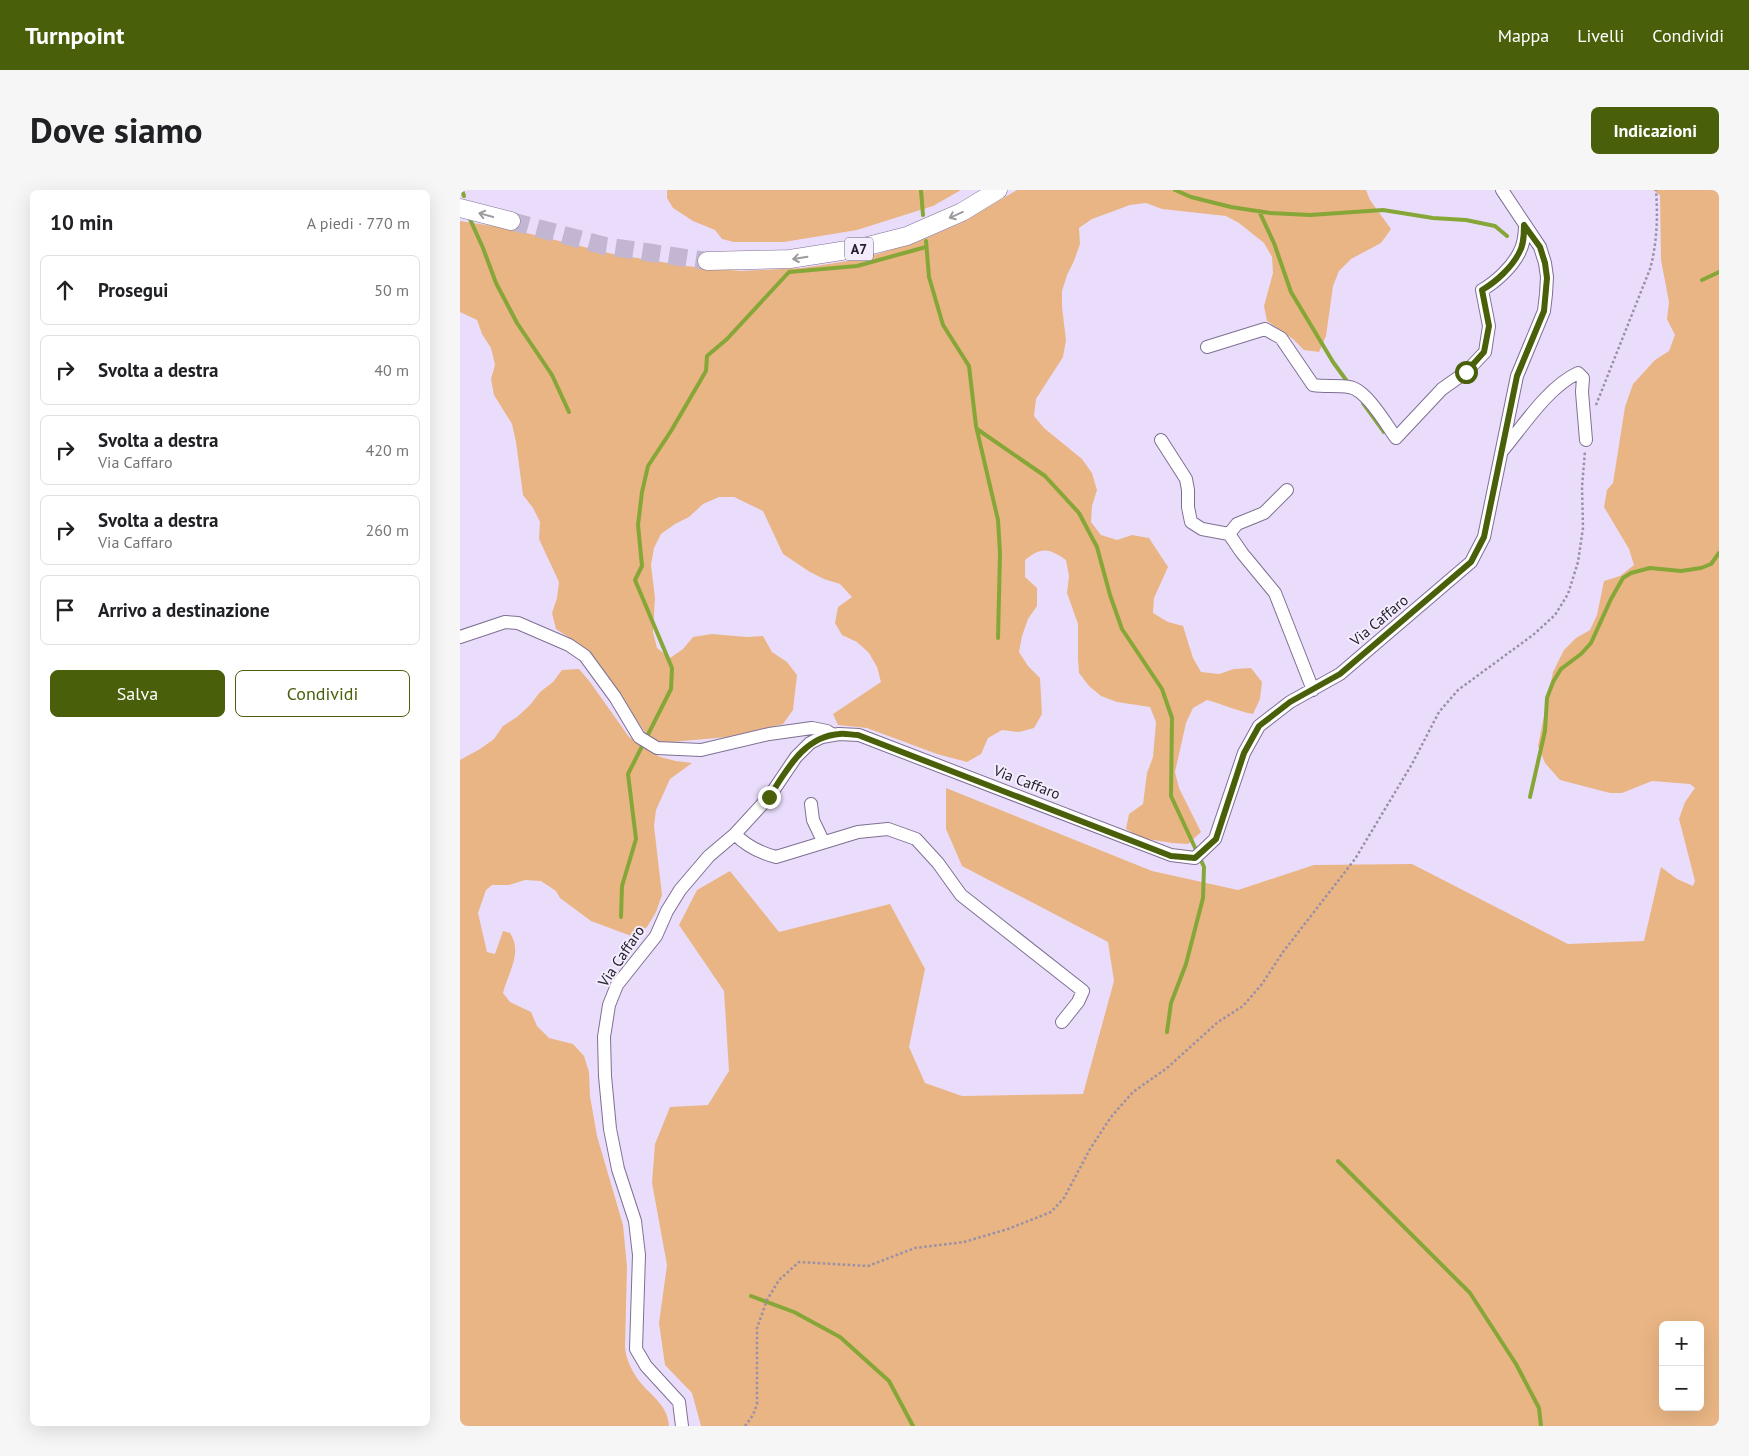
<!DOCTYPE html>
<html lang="it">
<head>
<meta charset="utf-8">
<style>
	:root { --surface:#fff; --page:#f6f6f6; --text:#202124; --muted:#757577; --line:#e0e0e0; --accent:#495f09 }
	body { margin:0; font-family:"PT Sans",sans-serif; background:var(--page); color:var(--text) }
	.controls { position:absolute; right:15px; bottom:15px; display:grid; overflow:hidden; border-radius:8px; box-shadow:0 5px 20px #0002 }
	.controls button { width:45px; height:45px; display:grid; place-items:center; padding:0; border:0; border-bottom:1px solid var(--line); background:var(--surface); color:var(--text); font:25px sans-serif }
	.stop { position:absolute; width:15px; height:15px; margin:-11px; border:4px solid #495f09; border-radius:50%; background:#fff }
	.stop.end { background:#495f09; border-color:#fff; box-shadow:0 1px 5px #0008 }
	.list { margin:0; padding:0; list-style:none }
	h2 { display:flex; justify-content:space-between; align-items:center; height:65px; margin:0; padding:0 20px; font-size:21px }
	h2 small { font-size:16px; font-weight:400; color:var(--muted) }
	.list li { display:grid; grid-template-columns:32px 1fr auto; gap:15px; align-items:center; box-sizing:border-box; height:70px; margin:0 10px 10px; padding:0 10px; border:1px solid var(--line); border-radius:8px }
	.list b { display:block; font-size:19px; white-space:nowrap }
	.list p { margin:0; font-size:16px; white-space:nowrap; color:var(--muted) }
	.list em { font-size:16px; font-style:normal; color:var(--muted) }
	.actions { display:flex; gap:10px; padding:15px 20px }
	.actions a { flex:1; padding:11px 0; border:1px solid var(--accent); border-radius:8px; text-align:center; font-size:18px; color:var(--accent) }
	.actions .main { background:var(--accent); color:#fff }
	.icon { flex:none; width:28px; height:28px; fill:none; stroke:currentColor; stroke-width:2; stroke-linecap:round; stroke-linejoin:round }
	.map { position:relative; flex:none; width:1259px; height:1236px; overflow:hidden; border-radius:8px }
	header { display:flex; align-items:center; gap:30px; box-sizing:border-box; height:70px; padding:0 25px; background:var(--accent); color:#fff }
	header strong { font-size:24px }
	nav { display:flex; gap:28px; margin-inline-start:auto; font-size:18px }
	.intro { display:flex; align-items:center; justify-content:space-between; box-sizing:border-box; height:120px; padding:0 30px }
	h1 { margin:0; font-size:35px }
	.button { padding:12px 22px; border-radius:8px; background:var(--accent); color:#fff; font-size:18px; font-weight:700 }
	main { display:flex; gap:30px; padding:0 30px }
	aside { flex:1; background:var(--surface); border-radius:8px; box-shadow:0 5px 20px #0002 }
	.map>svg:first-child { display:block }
	.green { fill:#e9b584; fill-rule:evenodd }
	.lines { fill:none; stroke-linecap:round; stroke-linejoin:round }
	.stream { stroke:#86a738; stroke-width:4 }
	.highway-tunnel { stroke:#c2b6d2; stroke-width:18; stroke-dasharray:18 9; stroke-linecap:butt }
	.minor-casing { stroke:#7f7093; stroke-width:14 }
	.highway-casing { stroke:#7f7093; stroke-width:19 }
	.path { stroke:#998fa7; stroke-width:2.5; stroke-dasharray:2.5 2.5; stroke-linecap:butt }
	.minor { stroke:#fff; stroke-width:12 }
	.highway { stroke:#fff; stroke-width:18 }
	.oneway { stroke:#9c999f }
	.route { stroke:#495f09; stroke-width:6 }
	.labels { text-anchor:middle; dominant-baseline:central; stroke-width:4; stroke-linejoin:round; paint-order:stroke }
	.shield { fill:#f4edfd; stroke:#615b69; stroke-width:1 }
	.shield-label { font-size:14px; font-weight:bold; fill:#221c2a }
	.street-label { font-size:15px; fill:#221c2a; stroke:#f4edfd }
</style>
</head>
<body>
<header>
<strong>Turnpoint</strong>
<nav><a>Mappa</a><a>Livelli</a><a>Condividi</a></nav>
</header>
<div class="intro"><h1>Dove siamo</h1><a class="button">Indicazioni</a></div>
<main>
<aside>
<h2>10 min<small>A piedi · 770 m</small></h2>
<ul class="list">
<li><svg class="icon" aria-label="ahead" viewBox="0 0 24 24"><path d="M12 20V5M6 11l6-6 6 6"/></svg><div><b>Prosegui</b></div><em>50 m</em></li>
<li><svg class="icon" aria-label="right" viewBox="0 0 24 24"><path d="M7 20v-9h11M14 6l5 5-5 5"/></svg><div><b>Svolta a destra</b></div><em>40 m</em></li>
<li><svg class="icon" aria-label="right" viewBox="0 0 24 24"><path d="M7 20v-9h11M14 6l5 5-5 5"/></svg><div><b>Svolta a destra</b><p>Via Caffaro</p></div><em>420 m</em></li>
<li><svg class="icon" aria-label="right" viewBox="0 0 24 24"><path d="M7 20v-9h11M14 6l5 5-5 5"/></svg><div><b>Svolta a destra</b><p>Via Caffaro</p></div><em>260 m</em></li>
<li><svg class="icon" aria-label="arrive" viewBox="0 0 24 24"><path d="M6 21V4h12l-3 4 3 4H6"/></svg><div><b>Arrivo a destinazione</b></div></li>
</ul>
<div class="actions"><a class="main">Salva</a><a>Condividi</a></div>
</aside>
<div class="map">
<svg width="1259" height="1236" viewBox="0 0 1259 1236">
	<rect width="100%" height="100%" fill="#eaddfc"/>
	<!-- green -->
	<path class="green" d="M207,0h294l-28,16 -76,24 -73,12h-50l-12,-3 -7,-9 -22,-9 -20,-13 -6,-10z
		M557,0h349l4,10 21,29 -10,14 -30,16 -12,12 -6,15 -7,50 -7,16 -15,-2 -11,-11 -26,-18 -3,-15 9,-33 -1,-16 -8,-14 -25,-20 -13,-7 -64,-7 -16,-6 -16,2 -38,14 -13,9 1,16 -6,17 -7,14 -5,16v16l4,33 -3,17 -27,42 -2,17 10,12 38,31 10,14 5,17 -5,16 -1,16 10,13 16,5 15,-5 17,3 19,29 -14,31 -1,15 15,9 15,4 10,32 8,14 18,2 15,-5 17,-1 11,14 -2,17 -7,15c-17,-3 -30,-10 -46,-14l-14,8 -7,15 -11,49 4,16 22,44 -13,12 -16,-1 -31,-5 -15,-9 3,-15 14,-10 4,-31 6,-16 3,-35 -6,-15 -33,-5 -16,-6 -12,-10 -10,-13 -1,-15v-34l-11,-31 2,-17 -3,-16c-18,-12 -24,-13 -41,0v17l12,11v18l-9,13 -6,17 -3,16 9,14 12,12 2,36 -8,14 -15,4 -17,-2 -14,8 -7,16 -14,8 -30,-8 -70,-26 -29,-3 -5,-11 48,-32 -4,-15 -8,-14 -12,-11 -15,-7 -7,-12 3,-16 14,-10 -12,-13 -16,-5 -14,-7 -27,-18 -20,-43 -29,-14h-15l-16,7 -14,13 -14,7 -14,10 -7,14 -3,17 4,33 -2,34 4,16 13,10 13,-9 10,-12 19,-3 35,3 16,-1 9,16 15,10 10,13 -4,35 -10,14 -56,13 -66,6 -15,-9 -57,-83 -33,-22 -4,-16 5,-15 2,-16 -20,-43 1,-17 -7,-14 -10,-13 -7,-53 -4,-18 -18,-29 -3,-16 4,-14 -4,-17 -9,-14 -5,-14 -17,-8v-91l46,7 107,26 73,12 55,5 61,-3 59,-9 56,-17 44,-19z
		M1193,0h66v1236h-1018l-9,-33 -27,-28 -6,-42 8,-58 -15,-82 3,-39 15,-37 38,-2 21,-34 -5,-80 -45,-66 18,-35 33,-19 49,61 111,-28 35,65 -16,78 16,36 37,13 121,-2 31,-113 -6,-39 -146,-76 -16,-37v-41l206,83 86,19 76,-25 98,-1 156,80 76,-3 17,-74 16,12 16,7 2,-5 -16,-62 6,-17 10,-14 -5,-4 -38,-3 -30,12h-12l-50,-13 -15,-17 -7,-17 15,-74 11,-22 12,-12 14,-8 7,-15 7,-34 16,-5 14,-11 -5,-16 -25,-42 3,-17 6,-7 12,-76 8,-23 22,-24 14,-9 6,-16 -8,-16 2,-17 -8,-42 -1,-65zM1203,1135h37v82h-37z
		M119,479l11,13 39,55 31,20 16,4 16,2 -22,16 -14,31 -2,16 8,69 -6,17 -9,15 -13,10 -43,-16 -31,-23 -4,-7 -15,-10 -16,-1 -16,5h-17l-6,5 -8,23 9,39 8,2 8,-23 7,2c13,19 -2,40 -7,60l7,9 21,10 6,14 12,12 24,6 11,12 5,16 1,24 7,40 26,89 4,42 -2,81c1,10 6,21 12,30 11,16 31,26 32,48h-209v-666l20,-11 14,-10 9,-13 14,-9 13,-12 10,-13 13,-10 9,-12z"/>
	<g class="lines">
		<!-- stream -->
		<path class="stream" d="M2,0l2,6
			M461,0l2,25
			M715,0l16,7 40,10 39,6 40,2 73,-5 50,8 33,2 29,6 12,10
			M799,21l15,32 17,49 42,70 16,22
			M9,27l14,31 13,35 21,40 35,52 17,37
			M466,51l3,36 14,48 26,41 7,60 22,94 2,33 -2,85
			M1242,90l17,-8
			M903,213l21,29
			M517,239l68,47 34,37 18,34 13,48 12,34 40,60 10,29 -1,78 26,56
			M1070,607l15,-66 2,-33 6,-16 8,-13 20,-15 10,-11 20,-44 12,-21 8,-5 19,-5 31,3 20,-3 10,-4 8,-11
			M161,727l1,-31 14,-47 -8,-65 43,-85 1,-21 -37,-88 7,-14 -4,-41 4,-33 6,-26 23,-35 35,-60 1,-15 20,-17 62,-67 68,-6 69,-19
			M707,842l4,-29 15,-39 17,-66 1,-31 -4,-9
			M878,971l132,132 46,71 23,44 2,18
			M291,1106l43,16 46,25 49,44 24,45"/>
		<!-- highway-tunnel -->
		<path class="highway-tunnel" d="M51,31l94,25 102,15"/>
		<defs>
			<path id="minor" d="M747,157l58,-18 16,9 32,47c12,2 24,0 36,2 17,2 37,37 47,51l46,-49 24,-17 19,-20 4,-26 -7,-36c14,-8 30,-23 37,-37 5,-9 6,-19 6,-28
				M701,250l25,39 2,11v17l3,15 11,7 27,5
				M1043,260c21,-25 45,-63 75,-77l5,5 -1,14 4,48
				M827,300l-23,23 -27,11 -8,10 13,19 33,40 38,97
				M0,447l45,-15 13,1 51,22 16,11 30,41 24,40 18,11 44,2 68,-16 43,-6 15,3 6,4
				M351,614l2,16 10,21
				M275,644c11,12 26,19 41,23l82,-25 30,-3 28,10 22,24 23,32 122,96 -5,11 -16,20
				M222,1236l-3,-24 -33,-36 -10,-17 3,-94 -4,-34 -17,-52 -8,-40 -5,-53 -1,-39 5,-32 8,-20 39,-49 11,-25 13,-21 29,-34 26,-22 34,-37 27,-40 14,-14 12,-6 17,-3 20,1 312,120 24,3 20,-19 29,-86 15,-27 31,-24 50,-28 131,-112 13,-25 33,-161 27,-65 2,-17 1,-17 -2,-14 -5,-16 -38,-57"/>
			<path id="highway" d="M0,18l51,13
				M247,71l83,-2 70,-11 47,-12 55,-24 36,-22"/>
		</defs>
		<!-- minor casing -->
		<use href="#minor" class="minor-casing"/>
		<!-- highway casing -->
		<use href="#highway" class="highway-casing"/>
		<!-- path -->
		<path class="path" d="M1136,215l54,-136c7,-25 8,-53 6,-79
			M285,1236l8,-11 4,-11v-76l10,-28 12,-20 20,-18 69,4 47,-18 49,-6 44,-13 43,-17 13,-14 26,-49 21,-32 22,-25 34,-24 51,-46 25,-16 19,-22 21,-32 72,-93 57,-95 27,-52 19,-22 75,-55 22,-20 13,-21 10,-32 5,-34 -1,-41 3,-36"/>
		<!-- minor -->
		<use href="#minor" class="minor"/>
		<!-- highway -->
		<use href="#highway" class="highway"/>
	</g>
	<!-- one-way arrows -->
	<defs><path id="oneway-shaft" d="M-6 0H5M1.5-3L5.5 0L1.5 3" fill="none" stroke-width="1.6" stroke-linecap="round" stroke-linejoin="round" transform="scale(1.25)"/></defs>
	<g class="oneway">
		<use href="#oneway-shaft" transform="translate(26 25) rotate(-165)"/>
		<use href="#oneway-shaft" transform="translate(496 25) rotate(156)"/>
		<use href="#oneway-shaft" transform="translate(340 68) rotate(171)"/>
	</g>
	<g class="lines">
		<!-- route -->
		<path class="route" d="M309,607c18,-27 34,-60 70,-63 6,-1 13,1 19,1l313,121 24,2 21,-19 28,-86 15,-27 31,-24 50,-28 131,-112 13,-25 33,-161 27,-65 3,-33 -2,-15 -5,-16 -16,-22c0,9 0,20 -5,28 -7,14 -23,29 -37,37l7,36 -5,26 -18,20"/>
	</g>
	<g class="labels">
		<!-- shield labels -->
		<rect class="shield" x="385" y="47.5" width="28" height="23" rx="4"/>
		<g class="shield-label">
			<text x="399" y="59">A7</text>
		</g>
		<!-- street labels -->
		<g class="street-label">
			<text transform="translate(919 430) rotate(-40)">Via Caffaro</text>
			<text transform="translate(567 592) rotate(21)">Via Caffaro</text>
			<text transform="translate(161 766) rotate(-56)">Via Caffaro</text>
		</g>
	</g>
</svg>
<div class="controls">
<button>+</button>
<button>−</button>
</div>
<div class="stop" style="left:1006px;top:182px"></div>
<div class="stop end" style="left:309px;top:607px"></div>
</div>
</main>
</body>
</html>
